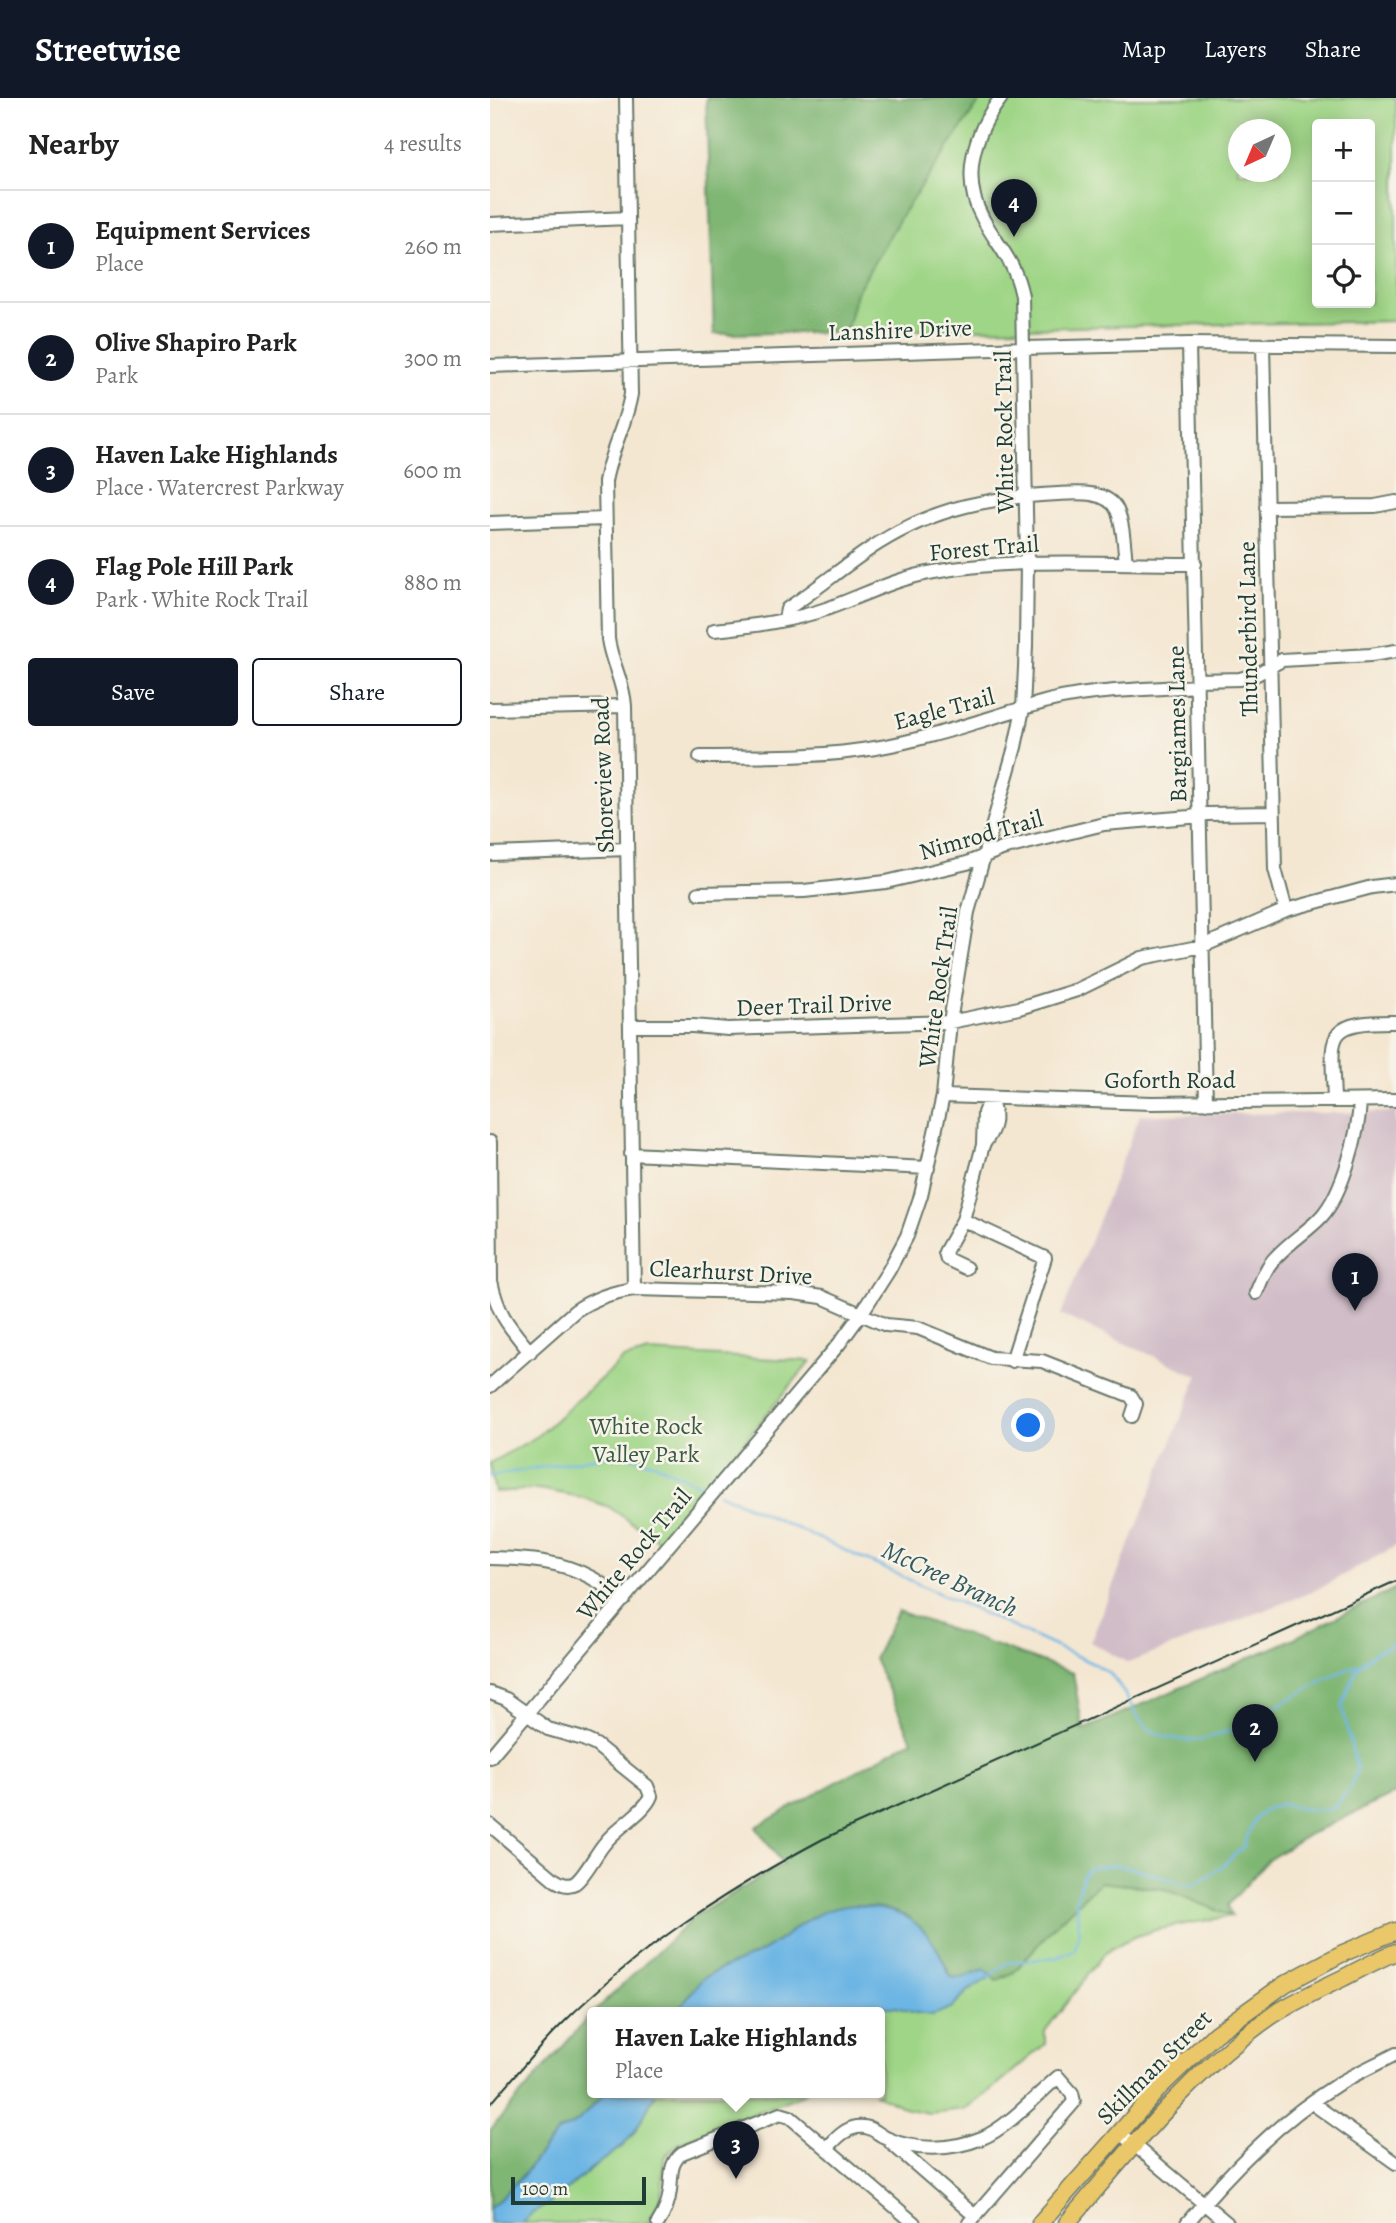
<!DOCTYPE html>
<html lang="en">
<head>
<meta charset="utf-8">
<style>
	:root { --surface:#fff; --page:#f6f6f6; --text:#222; --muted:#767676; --line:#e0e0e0; --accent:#111827 }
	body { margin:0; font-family:Alegreya,serif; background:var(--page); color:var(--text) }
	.controls { position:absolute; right:21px; top:21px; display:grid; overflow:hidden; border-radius:7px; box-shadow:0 4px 18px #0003 }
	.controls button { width:63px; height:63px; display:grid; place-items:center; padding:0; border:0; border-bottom:2px solid var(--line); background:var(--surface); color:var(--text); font:35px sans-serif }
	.compass { position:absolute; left:738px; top:21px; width:63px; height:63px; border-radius:50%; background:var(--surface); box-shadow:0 4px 18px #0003; rotate:224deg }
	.scale { position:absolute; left:21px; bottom:18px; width:135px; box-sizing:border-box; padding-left:7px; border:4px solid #1f3d34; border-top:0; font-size:19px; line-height:24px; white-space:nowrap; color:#1f3d34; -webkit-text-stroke:5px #f7f3e8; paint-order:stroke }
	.you { position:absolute; left:539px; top:1328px; width:24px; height:24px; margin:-18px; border:5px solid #fff; border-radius:50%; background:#1a73e8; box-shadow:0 0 0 10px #1a73e833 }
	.badge { display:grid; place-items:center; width:46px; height:46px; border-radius:50%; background:var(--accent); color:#fff; font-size:23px; font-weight:700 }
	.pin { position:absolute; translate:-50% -58px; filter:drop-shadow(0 2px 4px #0008) }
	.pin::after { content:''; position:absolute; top:37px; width:24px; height:21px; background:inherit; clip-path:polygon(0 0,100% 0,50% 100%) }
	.popup { position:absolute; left:97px; top:1909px; width:298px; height:91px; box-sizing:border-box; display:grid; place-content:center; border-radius:7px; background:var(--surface); filter:drop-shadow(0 2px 5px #0005); font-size:23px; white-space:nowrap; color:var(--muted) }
	.popup b { font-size:26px; color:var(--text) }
	.popup::after { content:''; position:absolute; left:50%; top:100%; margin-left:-14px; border:14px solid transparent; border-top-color:var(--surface) }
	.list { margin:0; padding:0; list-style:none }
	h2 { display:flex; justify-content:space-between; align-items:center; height:91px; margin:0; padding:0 28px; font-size:30px }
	h2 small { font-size:23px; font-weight:400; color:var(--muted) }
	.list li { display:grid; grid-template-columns:46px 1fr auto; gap:21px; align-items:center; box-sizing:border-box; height:112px; padding:0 28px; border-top:2px solid var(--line) }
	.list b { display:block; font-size:26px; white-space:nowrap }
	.list p { margin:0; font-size:23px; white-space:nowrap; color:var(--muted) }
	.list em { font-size:23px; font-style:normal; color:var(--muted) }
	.actions { display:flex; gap:14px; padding:21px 28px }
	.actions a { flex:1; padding:16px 0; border:2px solid var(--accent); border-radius:7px; text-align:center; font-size:24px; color:var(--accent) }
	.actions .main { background:var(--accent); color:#fff }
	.icon { flex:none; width:38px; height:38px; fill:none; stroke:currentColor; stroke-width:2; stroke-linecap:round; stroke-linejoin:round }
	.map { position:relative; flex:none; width:906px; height:2125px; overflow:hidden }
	header { display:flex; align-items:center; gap:42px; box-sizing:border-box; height:98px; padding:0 35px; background:var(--accent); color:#fff }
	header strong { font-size:33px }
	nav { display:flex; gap:38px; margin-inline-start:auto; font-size:24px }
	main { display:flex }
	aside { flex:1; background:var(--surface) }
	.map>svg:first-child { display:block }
	.industrial { fill:#d1bdc8 }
	.green { fill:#9fd586; stroke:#5f895d; stroke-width:2; fill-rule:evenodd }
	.forest { fill:#7fb673; stroke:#4f7a54; stroke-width:2 }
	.water { fill:#6cb5e4; stroke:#46798c; stroke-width:2 }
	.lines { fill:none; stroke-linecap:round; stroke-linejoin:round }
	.stream { stroke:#6cb5e4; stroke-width:2.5 }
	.minor-casing { stroke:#6a786b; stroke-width:16 }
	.major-casing { stroke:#6a786b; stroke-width:19 }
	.minor { stroke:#fff; stroke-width:12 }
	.major { stroke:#eac769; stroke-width:16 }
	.tram { stroke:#1f3d34; stroke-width:2 }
	.labels { text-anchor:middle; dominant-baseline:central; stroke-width:5; stroke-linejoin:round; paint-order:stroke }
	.street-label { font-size:24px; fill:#1f3d34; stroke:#f7f3e8 }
	.park-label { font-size:24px; fill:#395b44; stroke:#f7f3e8 }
	.water-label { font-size:26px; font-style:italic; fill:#325b60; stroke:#f7f3e8 }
</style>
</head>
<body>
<header>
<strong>Streetwise</strong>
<nav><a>Map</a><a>Layers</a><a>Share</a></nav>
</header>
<main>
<aside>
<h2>Nearby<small>4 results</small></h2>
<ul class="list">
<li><span class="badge">1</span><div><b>Equipment Services</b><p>Place</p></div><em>260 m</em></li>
<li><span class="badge">2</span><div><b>Olive Shapiro Park</b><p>Park</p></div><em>300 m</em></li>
<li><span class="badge">3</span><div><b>Haven Lake Highlands</b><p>Place · Watercrest Parkway</p></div><em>600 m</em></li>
<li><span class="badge">4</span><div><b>Flag Pole Hill Park</b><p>Park · White Rock Trail</p></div><em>880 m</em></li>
</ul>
<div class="actions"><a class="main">Save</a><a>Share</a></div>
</aside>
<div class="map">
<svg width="906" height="2125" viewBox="0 0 906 2125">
	<rect width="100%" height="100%" fill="#f7f3e8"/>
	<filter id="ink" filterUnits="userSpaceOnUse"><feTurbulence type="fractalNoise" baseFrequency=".0143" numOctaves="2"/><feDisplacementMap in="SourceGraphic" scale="14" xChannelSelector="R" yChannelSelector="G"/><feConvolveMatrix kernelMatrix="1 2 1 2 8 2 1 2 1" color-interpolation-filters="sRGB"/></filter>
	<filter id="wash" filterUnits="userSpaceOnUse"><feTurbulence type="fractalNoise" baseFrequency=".00686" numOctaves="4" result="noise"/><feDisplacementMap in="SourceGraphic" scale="28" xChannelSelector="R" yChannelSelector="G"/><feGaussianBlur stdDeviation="1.57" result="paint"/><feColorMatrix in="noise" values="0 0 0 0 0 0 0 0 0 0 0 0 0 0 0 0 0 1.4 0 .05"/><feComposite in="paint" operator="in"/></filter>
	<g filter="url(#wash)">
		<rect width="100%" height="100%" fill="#f4e7d2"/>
		<!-- industrial -->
		<path class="industrial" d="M906,1014v434l-82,45 -186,72 -38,-21 108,-266 -137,-61 79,-200z"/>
		<!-- green -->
		<path class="green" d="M218,0h688v223l-682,13zM827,26h53v179h-53zM748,32h42v42h-42z
			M159,1254l162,9 -151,181 -51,-35 -28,-10 -43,-8 -43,3 -5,-29 46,-26 87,-78z
			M610,1784l65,7 66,27c-44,9 -92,10 -128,39l-58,76v13l-61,52 -20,13 -35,4 -21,-4 -35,-16h7v-80h-26l16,-6h26l20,6 37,-6 15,-16 24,-15 22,-4 40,-46z
			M166,1995h150l-121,47c-26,15 -21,21 -23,48 -1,13 -6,22 -13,32l2,3h-130l10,-9 24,-14 39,-34 29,-20z"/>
		<!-- forest -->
		<path class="forest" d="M216,0h276l-79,115 -47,80 -10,39 -132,2z
			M906,1490v205l-86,41 -42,26 -40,45 3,11 -66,-27 -65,-7 -46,44 -40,46 -18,9 -11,-12 -24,9 -10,-1 -13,-27 -29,-33 -23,-8 -31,-4 -60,23 -13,12 -27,15 -35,14 -29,23 -13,21h-85l102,-97 88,-52 -27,-37 156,-87 -38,-81 24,-48 175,62 10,57 201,-87z
			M102,1915l1,80h12l-28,29 -19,10 -14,16 -19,25 -35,36v-79z"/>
		<!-- water -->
		<path class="water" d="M365,1807c36,5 61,8 81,42 6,9 9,20 15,30l10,1 24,-9 7,7 -24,15 -15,16 -20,8 -17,-2 -20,-6h-26l-16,6h-176c8,-12 15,-27 26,-35 17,-12 37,-16 55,-25 37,-20 50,-45 96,-48z
			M115,1995h51l-22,40 -11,13 -29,20 -39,34 -24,14 -10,9h-31v-14l35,-36 19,-25 14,-16 19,-10z"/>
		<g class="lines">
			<!-- stream -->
			<path class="stream" d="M0,1378l120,-21 27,3 19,6 53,25
				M229,1395l377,172c4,3 10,5 14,9 15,13 24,46 41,56 13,8 31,12 47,10 55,-10 107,-58 161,-75
				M499,1879l18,-14 51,-6 17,-7 4,-18 -3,-31 7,-26 7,-7 24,-3 23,4 47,15h12l24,-16 23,-21 11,-27 12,-11 16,-5 21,5 21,1 11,-4 15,-18 7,-19 -15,-62 10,-27 7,-15 17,-13 20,-9"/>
		</g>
	</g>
	<g filter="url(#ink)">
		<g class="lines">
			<defs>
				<path id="minor" d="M136,0l5,296c-5,31 -21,57 -26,88l3,157c3,23 16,44 17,67l9,583
					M0,126l138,-6
					M699,246l17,759
					M773,247l12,524 11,41
					M0,268l534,-18 165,-4 207,2
					M776,409l109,-1 21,-4
					M0,425l115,-4
					M295,521l2,-10c32,-21 60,-46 92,-66 57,-36 113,-46 179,-49 19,-1 49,-4 59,16 7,16 7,37 9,53
					M224,532c38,-4 78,-9 115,-22 35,-13 68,-30 105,-36 86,-15 174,-8 261,-8
					M707,582l43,-1 17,-5 25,-14 89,-5 25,-4
					M0,611l135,-3
					M210,659c58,-1 118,1 175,-9 54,-9 106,-28 159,-43 52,-16 109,-15 163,-19
					M0,756l137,-5
					M209,795l105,-2 82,-9 81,-19 35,-14 102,-25 86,-7 17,-3 66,-1
					M140,928h63l35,3 222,-7 69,-14 58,-18 65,-32 61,-12 83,-36 86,-23 24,-3
					M453,998l209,7 244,-3
					M500,1000l-6,15 -1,32 -20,75 82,38 -33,103
					M844,1002c-2,-64 -12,-79 62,-78
					M0,1044l1,139c7,34 18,45 39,71
					M493,1047c12,-16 15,-27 7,-47
					M141,1056l297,14
					M473,1122l-18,32 2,7 19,9
					M766,1195c4,-9 8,-21 14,-29 13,-18 36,-31 51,-47 22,-24 38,-85 39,-116
					M0,1288l85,-75c19,-13 37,-19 59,-22l160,4 28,4 64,28 32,3 73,30 51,3 89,35 5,8 -4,12
					M0,1460c35,1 70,2 102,20 11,6 22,15 32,22
					M0,1595l16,6 42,30 35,10 13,6 51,41 4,10c-6,16 -34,31 -46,47 -9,10 -20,33 -30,40 -8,4 -13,1 -20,-3l-65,-55
					M0,1659l349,-413 22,-30 28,-44 18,-34 14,-41 22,-99 7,-74 18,-110 47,-165 8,-38 3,-63 1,-83 -5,-267c-7,-35 -23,-48 -39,-77 -23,-41 -9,-86 18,-121
					M822,2005l84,60
					M629,2034l108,91
					M401,2045l84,73
					M337,2050c9,-9 17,-19 30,-21 14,-2 19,6 29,11 30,14 66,12 96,0 25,-10 55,-43 76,-61l14,16 2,9 -105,121
					M168,2125c6,-9 11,-22 12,-33 2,-15 -1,-26 12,-37l98,-39 10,3 124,106
					M697,2125c44,-53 92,-102 151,-139 19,-11 39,-20 58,-30"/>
				<path id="major" d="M550,2125l121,-137 54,-52 70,-50 56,-30 55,-23
					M577,2125c63,-73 125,-153 206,-208 22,-14 47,-26 70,-37 18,-9 35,-19 53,-26"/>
			</defs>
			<!-- minor casing -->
			<use href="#minor" class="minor-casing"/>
			<!-- major casing -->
			<use href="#major" class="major-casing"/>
			<!-- minor -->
			<use href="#minor" class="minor"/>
			<!-- major -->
			<use href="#major" class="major"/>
			<!-- tram -->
			<path class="tram" d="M0,2007c23,-27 46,-55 71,-80 77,-77 166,-135 262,-186l573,-258"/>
		</g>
	</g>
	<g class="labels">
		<!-- street labels -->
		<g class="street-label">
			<text transform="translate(410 232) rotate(-2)">Lanshire Drive</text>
			<text transform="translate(514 334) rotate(-91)">White Rock Trail</text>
			<text transform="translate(494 450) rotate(-5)">Forest Trail</text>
			<text transform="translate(758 531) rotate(-91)">Thunderbird Lane</text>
			<text transform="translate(454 611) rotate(-15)">Eagle Trail</text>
			<text transform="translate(687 626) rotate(-91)">Bargiames Lane</text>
			<text transform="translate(113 677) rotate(-92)">Shoreview Road</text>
			<text transform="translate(491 737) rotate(-16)">Nimrod Trail</text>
			<text transform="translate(448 889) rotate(-82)">White Rock Trail</text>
			<text transform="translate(324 907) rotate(-2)">Deer Trail Drive</text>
			<text x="680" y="982">Goforth Road</text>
			<text transform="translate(241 1174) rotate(3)">Clearhurst Drive</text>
			<text transform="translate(144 1456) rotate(-50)">White Rock Trail</text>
			<text transform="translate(664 1969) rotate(-45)">Skillman Street</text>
		</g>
		<!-- park labels -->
		<g class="park-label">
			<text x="156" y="1328">White Rock<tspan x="156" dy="28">Valley Park</tspan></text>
		</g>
		<!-- water labels -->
		<g class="water-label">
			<text transform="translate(460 1481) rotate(25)">McCree Branch</text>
		</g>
	</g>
</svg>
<div class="controls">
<button>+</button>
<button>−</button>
<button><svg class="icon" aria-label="locate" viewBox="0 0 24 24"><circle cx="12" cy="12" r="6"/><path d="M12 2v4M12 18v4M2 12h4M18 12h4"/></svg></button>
</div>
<svg class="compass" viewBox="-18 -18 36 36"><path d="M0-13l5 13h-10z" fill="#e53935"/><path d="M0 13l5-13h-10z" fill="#767676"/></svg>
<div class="scale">100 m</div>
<div class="you"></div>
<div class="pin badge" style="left:865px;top:1213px">1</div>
<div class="pin badge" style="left:765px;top:1664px">2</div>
<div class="pin badge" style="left:246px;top:2081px">3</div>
<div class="popup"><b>Haven Lake Highlands</b>Place</div>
<div class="pin badge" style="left:524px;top:139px">4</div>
</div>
</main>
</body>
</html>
